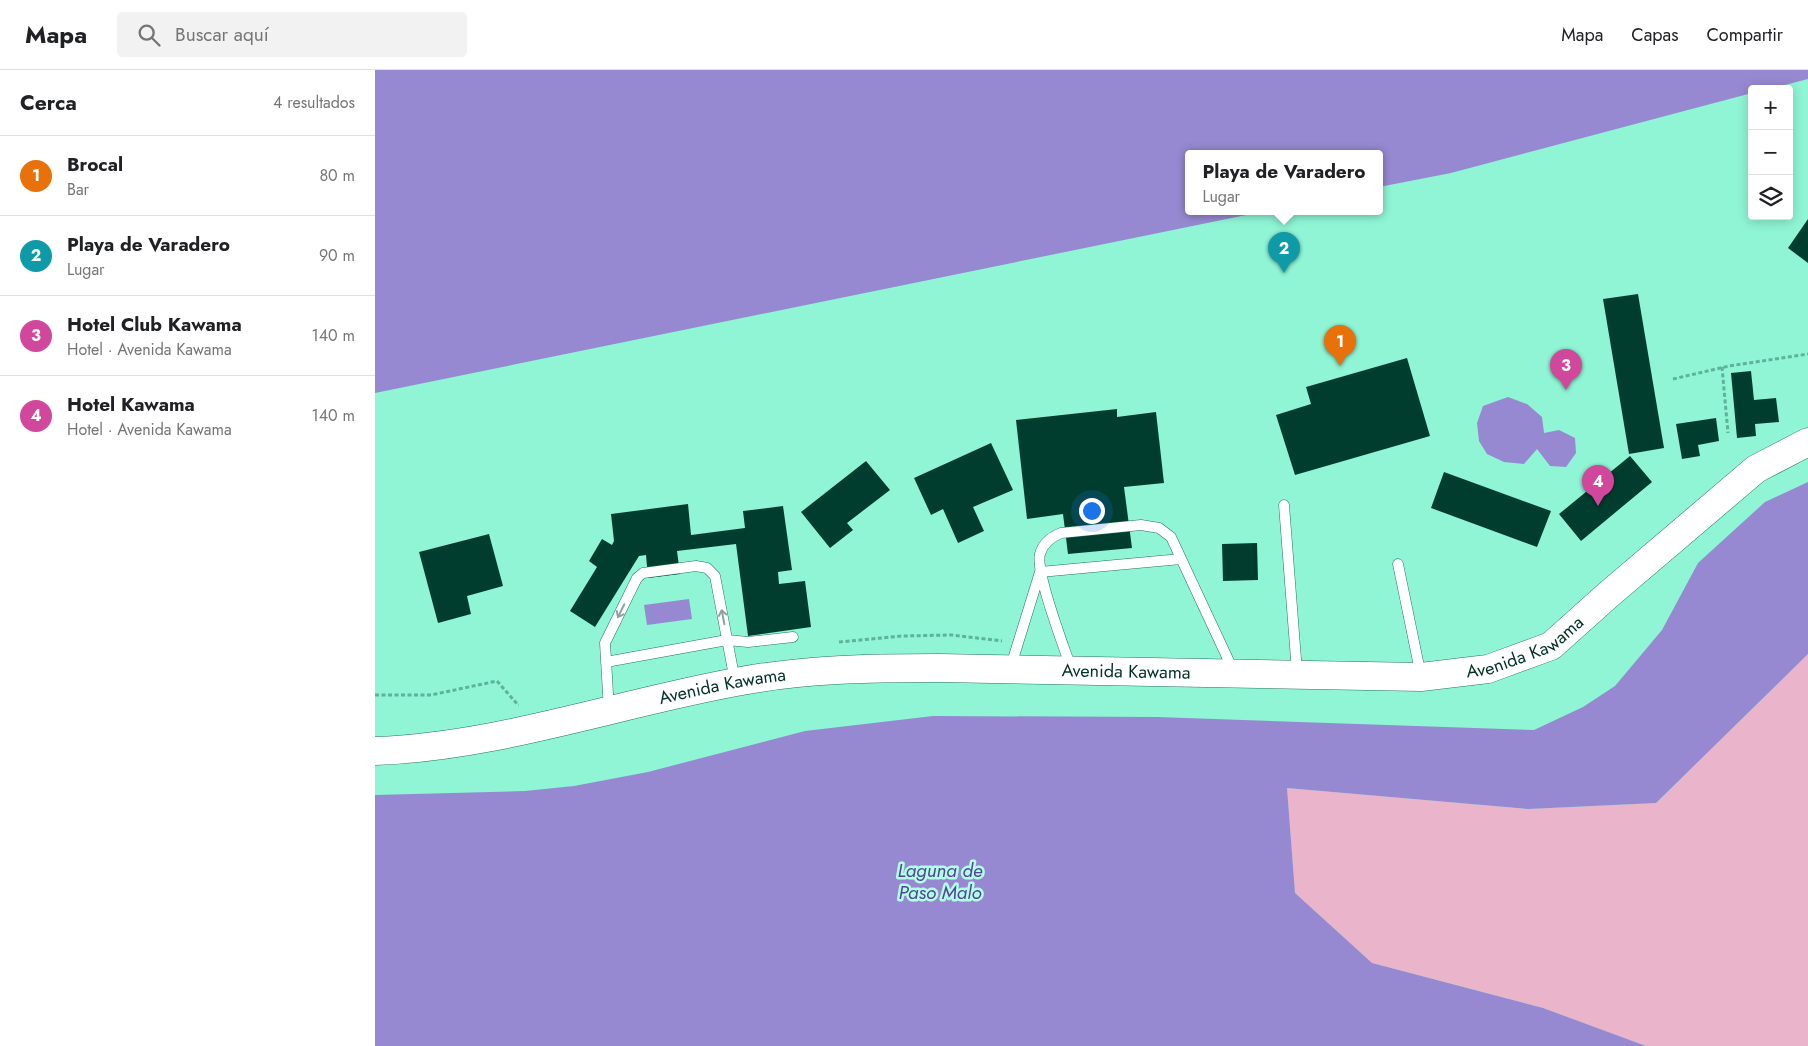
<!DOCTYPE html>
<html lang="es">
<head>
<meta charset="utf-8">
<style>
	:root { --surface:#fff; --page:#f2f2f2; --text:#202124; --muted:#757577; --line:#e0e0e0; --accent:#a11c69 }
	body { margin:0; font-family:Jost,sans-serif; background:var(--page); color:var(--text) }
	.controls { position:absolute; right:15px; top:15px; display:grid; overflow:hidden; border-radius:5px; box-shadow:0 2px 12px #0003 }
	.controls button { width:45px; height:45px; display:grid; place-items:center; padding:0; border:0; border-bottom:1px solid var(--line); background:var(--surface); color:var(--text); font:25px sans-serif }
	.you { position:absolute; left:716px; top:440px; width:18px; height:18px; margin:-12px; border:4px solid #fff; border-radius:50%; background:#1a73e8; box-shadow:0 0 0 8px #1a73e833 }
	.badge { display:grid; place-items:center; width:32px; height:32px; border-radius:50%; background:var(--accent); color:#fff; font-size:16px; font-weight:700 }
	.pin { position:absolute; translate:-50% -41px; filter:drop-shadow(0 1px 2px #0008) }
	.pin::after { content:''; position:absolute; top:26px; width:18px; height:15px; background:inherit; clip-path:polygon(0 0,100% 0,50% 100%) }
	.popup { position:absolute; left:810px; top:80px; width:198px; height:65px; box-sizing:border-box; display:grid; place-content:center; border-radius:5px; background:var(--surface); filter:drop-shadow(0 1px 4px #0005); font-size:16px; white-space:nowrap; color:var(--muted) }
	.popup b { font-size:19px; color:var(--text) }
	.popup::after { content:''; position:absolute; left:50%; top:100%; margin-left:-10px; border:10px solid transparent; border-top-color:var(--surface) }
	.list { margin:0; padding:0; list-style:none }
	h2 { display:flex; justify-content:space-between; align-items:center; height:65px; margin:0; padding:0 20px; font-size:21px }
	h2 small { font-size:16px; font-weight:400; color:var(--muted) }
	.list li { display:grid; grid-template-columns:32px 1fr auto; gap:15px; align-items:center; box-sizing:border-box; height:80px; padding:0 20px; border-top:1px solid var(--line) }
	.list b { display:block; font-size:19px; white-space:nowrap }
	.list p { margin:0; font-size:16px; white-space:nowrap; color:var(--muted) }
	.list em { font-size:16px; font-style:normal; color:var(--muted) }
	.icon { flex:none; width:28px; height:28px; fill:none; stroke:currentColor; stroke-width:2; stroke-linecap:round; stroke-linejoin:round }
	.map { position:relative; flex:none; width:1433px; height:976px; overflow:hidden }
	header { display:flex; align-items:center; gap:30px; box-sizing:border-box; height:70px; padding:0 25px; background:var(--surface); border-bottom:1px solid var(--line) }
	header strong { font-size:24px }
	nav { display:flex; gap:28px; margin-inline-start:auto; font-size:18px }
	.search { width:350px; height:45px; background:var(--page); display:flex; align-items:center; gap:12px; box-sizing:border-box; padding:0 18px; border-radius:5px; color:var(--muted); font-size:19px }
	main { display:flex }
	aside { flex:1; background:var(--surface) }
	.map>svg:first-child { display:block }
	.green { fill:#eab4cb }
	.water { fill:#9689d1 }
	.building { fill:#003d2f }
	.lines { fill:none; stroke-linecap:round; stroke-linejoin:round }
	.lane-casing { stroke:#23755f; stroke-width:11 }
	.secondary-casing { stroke:#23755f; stroke-width:29 }
	.path { stroke:#5eb299; stroke-width:3; stroke-dasharray:4 2.5; stroke-linecap:butt }
	.lane { stroke:#fff; stroke-width:10 }
	.secondary { stroke:#fff; stroke-width:28 }
	.oneway { stroke:#8da29d }
	.labels { text-anchor:middle; dominant-baseline:central; stroke-width:5; stroke-linejoin:round; paint-order:stroke }
	.street-label { font-size:18px; fill:#013025; stroke:#b0fee4 }
	.water-label { font-size:19px; font-style:italic; fill:#574197; stroke:#b0fee4 }
</style>
</head>
<body>
<header>
<strong>Mapa</strong>
<div class="search"><svg class="icon" aria-label="search" viewBox="0 0 24 24"><circle cx="10" cy="10" r="6"/><path d="M15 15l6 6"/></svg>Buscar aquí</div>
<nav><a>Mapa</a><a>Capas</a><a>Compartir</a></nav>
</header>
<main>
<aside>
<h2>Cerca<small>4 resultados</small></h2>
<ul class="list">
<li><span class="badge" style="background:#e8710a">1</span><div><b>Brocal</b><p>Bar</p></div><em>80 m</em></li>
<li><span class="badge" style="background:#0f9aa8">2</span><div><b>Playa de Varadero</b><p>Lugar</p></div><em>90 m</em></li>
<li><span class="badge" style="background:#d1479c">3</span><div><b>Hotel Club Kawama</b><p>Hotel · Avenida Kawama</p></div><em>140 m</em></li>
<li><span class="badge" style="background:#d1479c">4</span><div><b>Hotel Kawama</b><p>Hotel · Avenida Kawama</p></div><em>140 m</em></li>
</ul>
</aside>
<div class="map">
<svg width="1433" height="976" viewBox="0 0 1433 976">
	<rect width="100%" height="100%" fill="#8ff5d5"/>
	<!-- green -->
	<path class="green" d="M1433,584v392h-162l-103,-38 -171,-45 -77,-70 -8,-105 241,21 128,-6z"/>
	<!-- water -->
	<path class="water" d="M0,0h1433v9l-39,10h-17v4l-301,80 -72,14v-33h-190v58h72l-886,181z
		M1133,327l19,7 15,13 2,16 15,-3 16,8 1,15 -10,14 -16,-1 -13,-17 -13,15 -20,-2 -17,-8 -8,-13 -2,-18 6,-17z
		M1433,412v172l-152,149 -128,6 -241,-21 8,105 77,70 171,45 103,38h-1271v-251l150,-4 49,-5 74,-14 157,-41 128,-15 224,1 377,13 49,-23 32,-21 47,-56 36,-67 67,-61z
		M314,529l3,20 -45,6 -3,-20z"/>
	<!-- building -->
	<path class="building" d="M1433,149v44l-20,-15z
		M1263,224l26,154 -35,6 -26,-155z
		M1032,288l23,78 -135,39 -19,-60 35,-11 -5,-17z
		M1376,301l3,29 22,-2 3,24 -24,2 1,12 -19,2 -6,-65z
		M742,339v8l39,-5 8,71 -40,4 8,61 -64,6 -5,-40 -36,5 -11,-99z
		M1341,348l3,23 -21,4 2,11 -18,3 -6,-35z
		M616,373l22,47 -40,17 11,24 -26,12 -15,-34 -12,6 -17,-37z
		M1255,386l22,26 -71,59 -22,-27z
		M491,391l24,29 -43,33 6,7 -23,18 -29,-36z
		M1069,402l107,39 -14,36 -106,-39z
		M313,434l3,31 54,-7 -2,-17 40,-5 9,64 -14,2 1,12 26,-3 6,46 -63,9 -12,-92 -59,7 3,23 -32,4 -2,-23 -7,1 -44,71 -25,-16 27,-44 -8,-6 13,-22 10,6 2,-4 -3,-27z
		M114,464l14,52 -36,10 4,18 -33,9 -19,-71z
		M882,473l1,37 -35,1 -1,-37z"/>
	<g class="lines">
		<defs>
			<path id="lane" d="M909,435l13,167
				M1023,494l23,112
				M231,592l121,-22 21,2 45,-5
				M696,598c-7,-21 -36,-96 -31,-114 3,-11 11,-17 21,-21l80,-8 18,3 12,9 63,135
				M635,599l30,-97 141,-13
				M234,640l-4,-67 32,-65 6,-5 53,-7 11,2 8,8 20,105"/>
			<g id="secondary">
				<path id="s1" d="M0,681c121,-4 241,-47 361,-69 67,-13 135,-14 203,-14l482,9 67,-8 63,-23 57,-51 148,-126 52,-27"/>
			</g>
		</defs>
		<!-- lane casing -->
		<use href="#lane" class="lane-casing"/>
		<!-- secondary casing -->
		<use href="#secondary" class="secondary-casing"/>
		<!-- path -->
		<path class="path" d="M1347,297l6,66
			M1298,309l56,-13 79,-12
			M464,572l63,-6 50,-1 50,6
			M0,625h56l66,-14 21,24h1"/>
		<!-- lane -->
		<use href="#lane" class="lane"/>
		<!-- secondary -->
		<use href="#secondary" class="secondary"/>
	</g>
	<!-- one-way arrows -->
	<defs><path id="oneway-shaft" d="M-6 0H5M1.5-3L5.5 0L1.5 3" fill="none" stroke-width="1.6" stroke-linecap="round" stroke-linejoin="round" transform="scale(1.25)"/></defs>
	<g class="oneway">
		<use href="#oneway-shaft" transform="translate(246 541) rotate(116)"/>
		<use href="#oneway-shaft" transform="translate(348 547) rotate(-101)"/>
	</g>
	<g class="labels">
		<!-- street labels -->
		<g class="street-label">
			<text stroke="none"><textPath href="#s1" startOffset="1164">Avenida Kawama</textPath></text>
			<text stroke="none"><textPath href="#s1" startOffset="759">Avenida Kawama</textPath></text>
			<text stroke="none"><textPath href="#s1" startOffset="354">Avenida Kawama</textPath></text>
		</g>
		<!-- water labels -->
		<g class="water-label">
			<text x="565" y="800">Laguna de<tspan x="565" dy="22">Paso Malo</tspan></text>
		</g>
	</g>
</svg>
<div class="controls">
<button>+</button>
<button>−</button>
<button><svg class="icon" aria-label="layers" viewBox="0 0 24 24"><path d="M12 4l9 5-9 5-9-5zM3 14l9 5 9-5"/></svg></button>
</div>
<div class="you"></div>
<div class="pin badge" style="left:965px;top:296px;background:#e8710a">1</div>
<div class="pin badge" style="left:909px;top:203px;background:#0f9aa8">2</div>
<div class="popup"><b>Playa de Varadero</b>Lugar</div>
<div class="pin badge" style="left:1191px;top:320px;background:#d1479c">3</div>
<div class="pin badge" style="left:1223px;top:436px;background:#d1479c">4</div>
</div>
</main>
</body>
</html>
